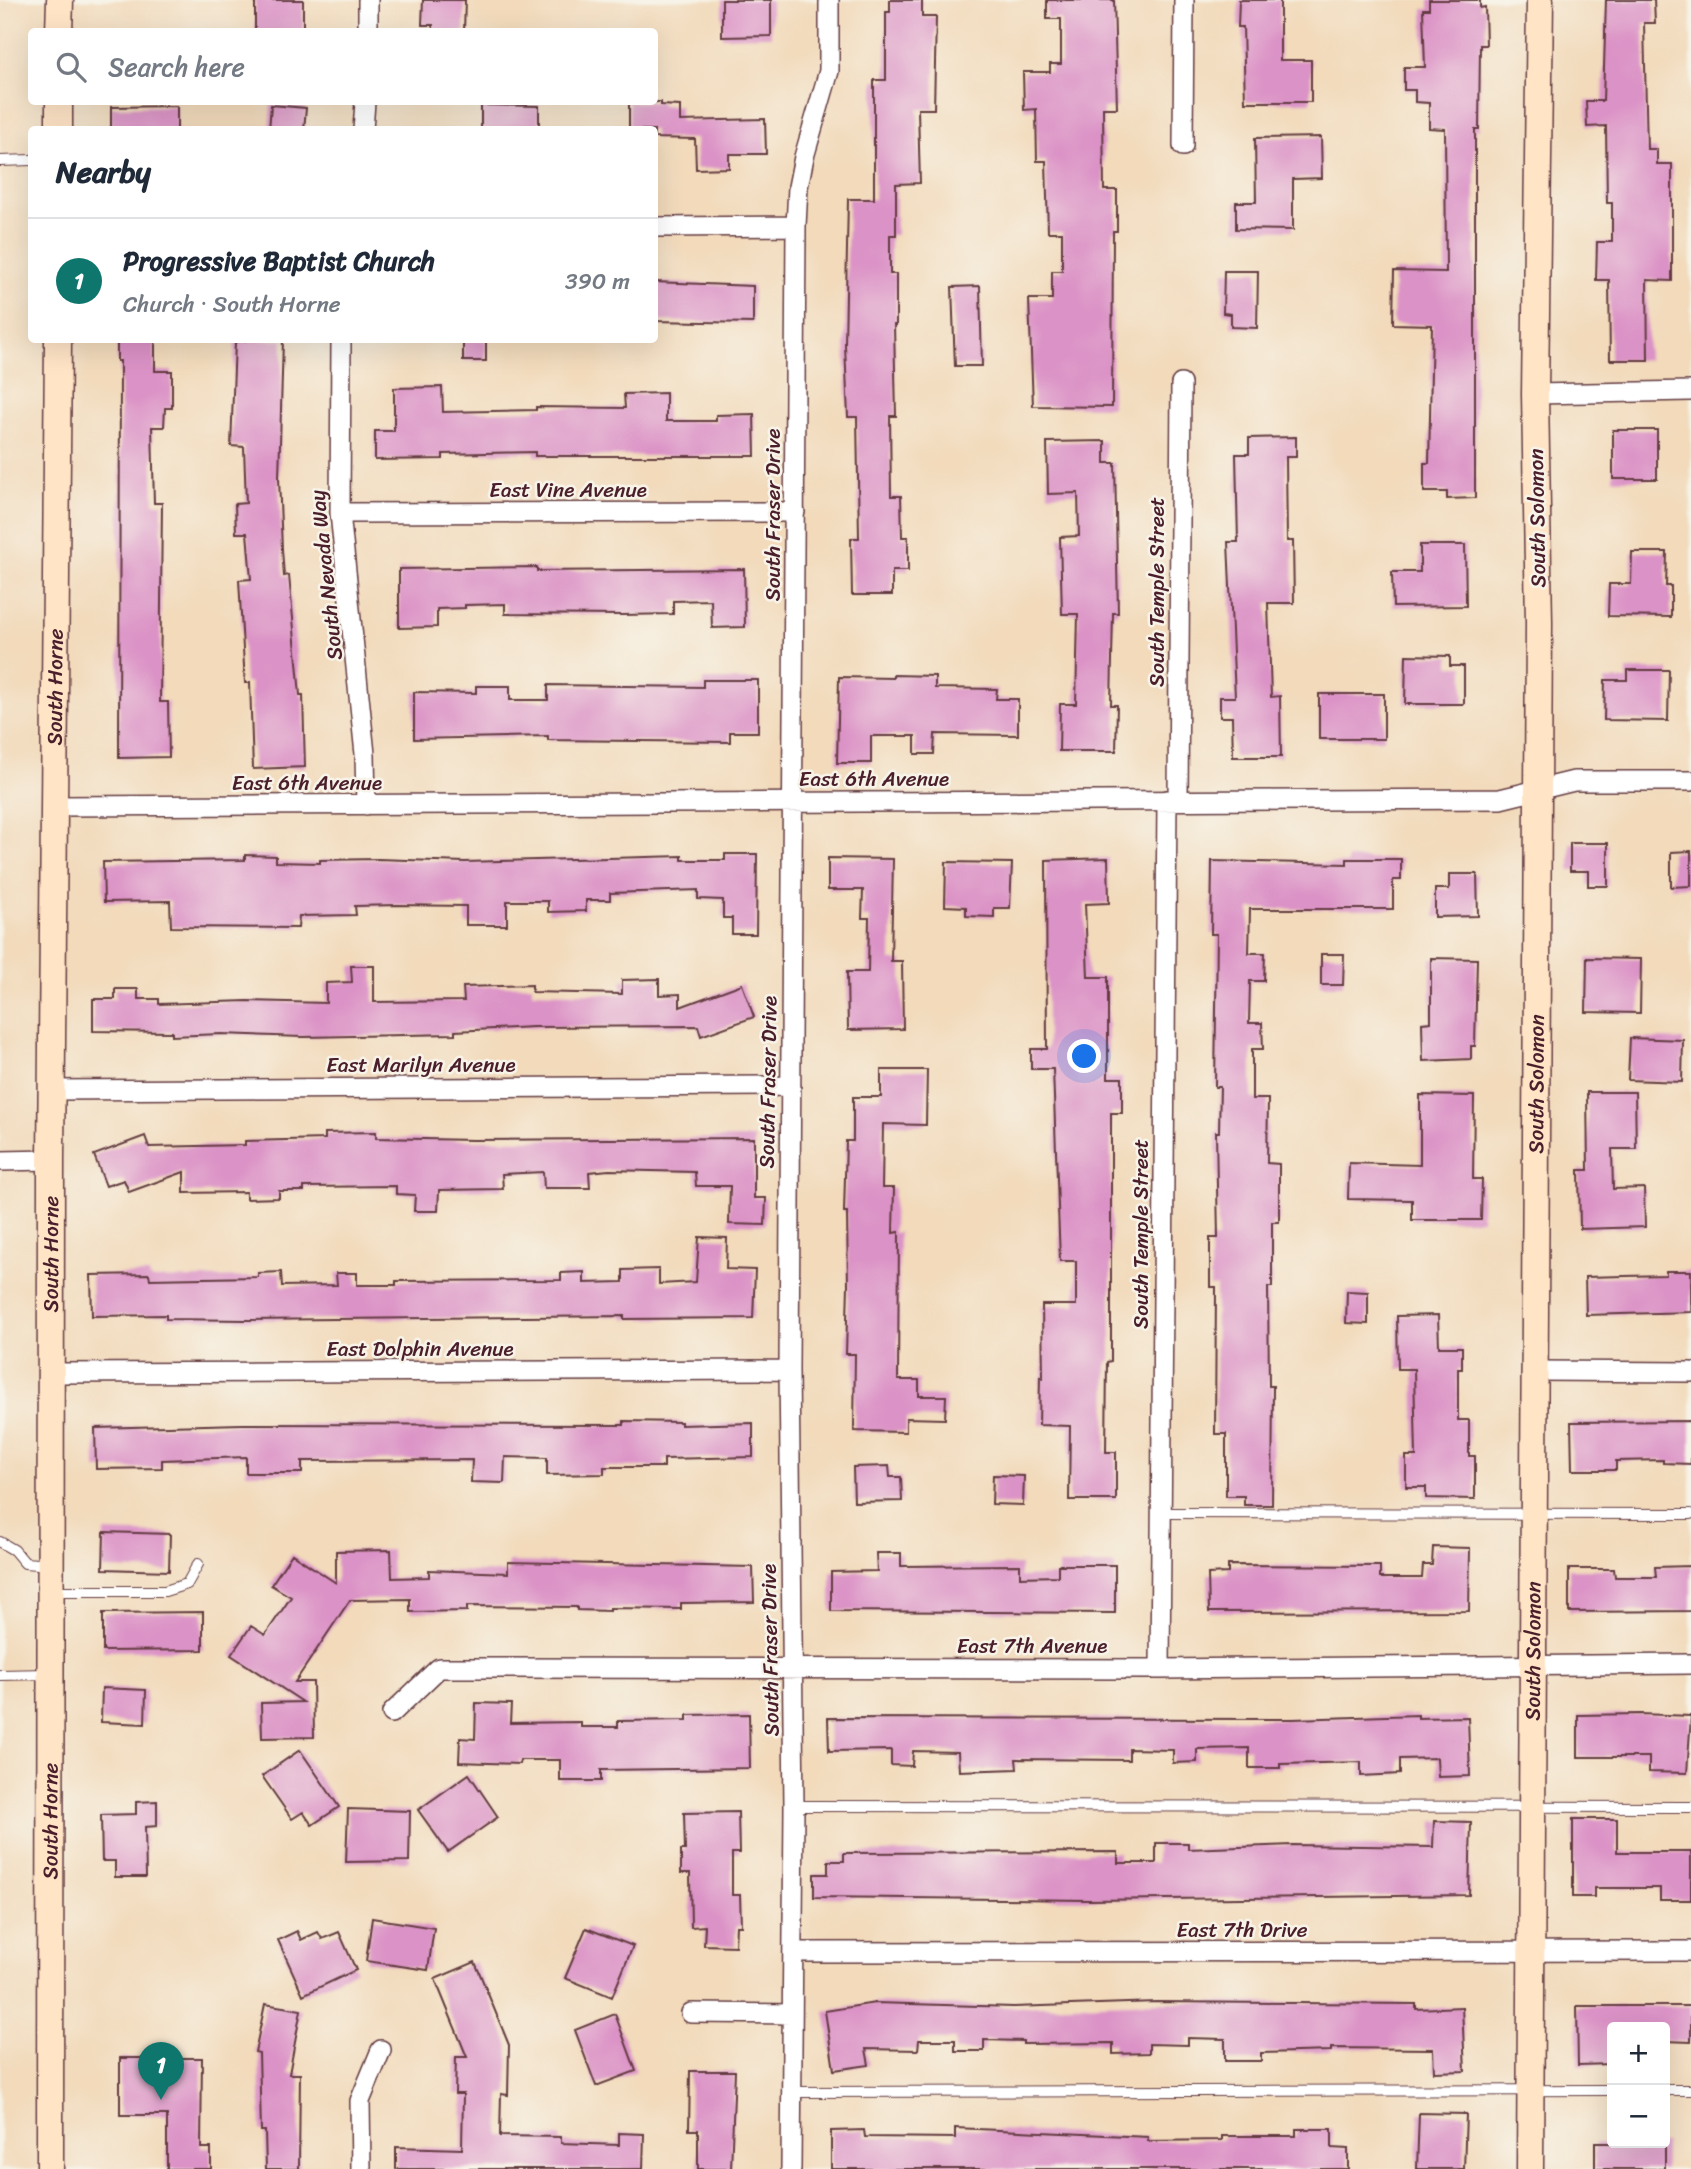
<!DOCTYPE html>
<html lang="en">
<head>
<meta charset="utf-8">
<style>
	:root { --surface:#fff; --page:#f6f6f7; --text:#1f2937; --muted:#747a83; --line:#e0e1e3; --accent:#0f766e }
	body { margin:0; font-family:Sriracha,sans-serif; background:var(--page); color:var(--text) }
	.controls { position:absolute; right:21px; bottom:21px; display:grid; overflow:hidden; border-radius:7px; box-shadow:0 7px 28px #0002 }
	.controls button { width:63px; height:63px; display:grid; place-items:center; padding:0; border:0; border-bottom:2px solid var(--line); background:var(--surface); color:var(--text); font:35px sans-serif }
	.you { position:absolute; left:1085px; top:1057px; width:24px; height:24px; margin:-18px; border:5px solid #fff; border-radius:50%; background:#1a73e8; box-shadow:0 0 0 10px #1a73e833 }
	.badge { display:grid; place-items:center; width:46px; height:46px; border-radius:50%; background:var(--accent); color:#fff; font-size:23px; font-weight:700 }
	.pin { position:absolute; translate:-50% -58px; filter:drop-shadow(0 2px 4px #0008) }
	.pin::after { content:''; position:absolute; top:37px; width:24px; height:21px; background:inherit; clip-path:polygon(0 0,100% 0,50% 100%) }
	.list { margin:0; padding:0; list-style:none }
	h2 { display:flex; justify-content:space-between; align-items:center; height:91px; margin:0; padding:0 28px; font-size:30px }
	h2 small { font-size:23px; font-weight:400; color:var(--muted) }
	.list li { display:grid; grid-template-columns:46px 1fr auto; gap:21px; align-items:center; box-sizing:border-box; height:126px; padding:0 28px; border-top:2px solid var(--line) }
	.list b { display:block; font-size:26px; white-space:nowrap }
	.list p { margin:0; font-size:23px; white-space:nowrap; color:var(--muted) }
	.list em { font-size:23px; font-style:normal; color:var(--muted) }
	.icon { flex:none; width:38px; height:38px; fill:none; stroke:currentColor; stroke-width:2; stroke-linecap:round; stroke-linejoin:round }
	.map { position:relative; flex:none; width:1691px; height:2169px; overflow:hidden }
	.search { position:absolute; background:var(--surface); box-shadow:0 7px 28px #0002; left:28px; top:28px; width:630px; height:77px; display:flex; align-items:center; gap:18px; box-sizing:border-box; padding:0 24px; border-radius:7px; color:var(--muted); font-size:26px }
	.panel { position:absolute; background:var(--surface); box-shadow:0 7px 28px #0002; left:28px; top:126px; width:630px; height:217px; border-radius:7px }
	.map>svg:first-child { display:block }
	.building { fill:#db92c6 }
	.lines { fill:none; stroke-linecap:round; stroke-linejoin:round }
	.lane-casing { stroke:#633b41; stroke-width:12 }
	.street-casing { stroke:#633b41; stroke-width:22 }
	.secondary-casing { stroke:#633b41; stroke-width:29 }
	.lane { stroke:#fff; stroke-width:10 }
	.street { stroke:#fff; stroke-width:19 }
	.secondary { stroke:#ffe4c6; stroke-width:26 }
	.labels { text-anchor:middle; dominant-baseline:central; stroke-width:5; stroke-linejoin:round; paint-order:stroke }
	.street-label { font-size:21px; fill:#4a1f2b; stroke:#f7f3e8 }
</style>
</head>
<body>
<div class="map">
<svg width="1691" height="2169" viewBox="0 0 1691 2169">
	<rect width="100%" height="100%" fill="#f7f3e8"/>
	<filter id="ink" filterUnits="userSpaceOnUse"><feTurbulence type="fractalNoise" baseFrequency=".0143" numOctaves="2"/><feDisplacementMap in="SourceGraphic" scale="14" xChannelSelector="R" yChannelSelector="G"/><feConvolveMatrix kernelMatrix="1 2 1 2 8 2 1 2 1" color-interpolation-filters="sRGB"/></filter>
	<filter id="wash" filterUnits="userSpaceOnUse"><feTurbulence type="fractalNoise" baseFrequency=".00686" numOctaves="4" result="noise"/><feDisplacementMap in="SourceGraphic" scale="28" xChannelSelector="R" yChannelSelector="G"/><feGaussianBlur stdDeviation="1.57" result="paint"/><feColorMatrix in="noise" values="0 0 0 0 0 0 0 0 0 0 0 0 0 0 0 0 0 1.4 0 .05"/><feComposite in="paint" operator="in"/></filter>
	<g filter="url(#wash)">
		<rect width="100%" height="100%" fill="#f2dabb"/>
		<g id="blocks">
			<!-- building -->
			<path class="building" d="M255,0h48v32h-48z
				M423,0h42l-1,32h-31v-7h-11z
				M722,0h49v36l-49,1z
				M890,0h32v17h14l-2,92h-16l2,74 -24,1v51h-6v39h6v51h-2l2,91h-6l1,80h10l1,41h6v34h-16v24h-40l-1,-57h8l-2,-121h-9l-3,-72 3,-146h26v-119h12v-68h4z
				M1047,0h67l3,108h-14l1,82h13v41h-4l-1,176 -79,-1 -4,-107h23v-28h10v-39h-14l-2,-71h-9l-1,-52 -12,1 -1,-38h27v-8h11v-45h-14z
				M1239,0h41v60h31v42h-66l-2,-75h-5z
				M1429,0h51v8l5,-1 1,38h-6l-1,84h-4v369l-28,1v-7h-23v-29h5l3,-138 -39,-1 1,-53 52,1 -1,-143 -16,-1v-25l-14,-1v-12h-11v-23h21l-2,-58h6z
				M1606,0h48l1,23h-11l3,126h10v15h15v117l-25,-1 1,80h-38l-1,-80h-13l1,-38h15v-39h-5l-1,-77 -19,1 -1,-26h17z
				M629,102h32v3l19,1v15l85,-2 1,35h-37v14l-33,1 -1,-30 -41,-1v-8h-25z
				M271,105l35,3 -2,22h-35z
				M481,105l58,1v24h-58z
				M177,106v24h-66v-23z
				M1321,137l1,41 -29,1v51l-57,-1v-27h20l-1,-64z
				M1224,271h34l-1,57 -26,-1v-13l-8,-1z
				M654,282l99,4v37l-99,-2z
				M980,286l2,80h-27l-3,-79z
				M117,340h38v31h17v37h-7l-1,19h-12l2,76h8l-2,199h8l1,55 -50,1 1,-397h-3z
				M247,340h36l-4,138 3,71 2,27 5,-1 11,120h3l2,72 -52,2 -3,-86h-5l-6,-103 12,-1 -4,-46h-11l-1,-29 11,-1 -2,-56 -13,-1 4,-104z
				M463,340h23v21h-23z
				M442,387l1,25 93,-2v-3l89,1 -1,-14 42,-1v28h50v-6l38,-1 1,42h-220v-4l-92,2v5l-68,1v-29h19v-43z
				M1613,430h44v49h-44z
				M1296,437v20h-10l1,84h6l1,62h-26l3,94 9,-1 1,61h-48l-1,-40h-12v-20h15l-7,-155h10l-2,-88h13v-16z
				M1105,441v22h10l3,150h-5l-2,92h6l-1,46h-57l1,-47h16l2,-90h-16l-2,-77 19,-1 -1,-43 -30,1 -1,-52z
				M1420,545h45l1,61 -73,1 -1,-35h28z
				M1632,552h35l-1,34h5v31l-63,-1 1,-32h22z
				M537,567v4l207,-2 1,58 -33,1 -1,-28 -38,1v13l-50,1 -118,-1v-10l-40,1v3l-28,1v18l-38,1v-59z
				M1406,655l44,1v10h14v38h-59z
				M1627,670h42l-1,51 -64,-1 1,-40h22z
				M893,675l42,1v12l62,1 -1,10h22v36l-83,-1 -1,20h-19v-18h-44v27h-34l2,-86 54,1z
				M703,680h55v52h-28v10l-182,-2v-4l-134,3v-47l62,1v-7h34v14h38v-15l155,2z
				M1319,694h65v45h-65z
				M1570,843h38v43h-20v-15h-18z
				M1691,851v35l-20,1v-35z
				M725,854h32l-1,80h-24v-16h-9v-18l-25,-1v-9l-88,3v7h-24v11l-38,1v-11h-41v24h-41v-19l-69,-1 -42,1 1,9 -57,1 -1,12 -127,-1 -1,-26 -66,1 -1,-40 142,-2v-5l31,1v6l44,1v-3l58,-1 87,3 217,-6v4h43z
				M828,858l65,1 -2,102h11l1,68 -55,1 -1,-58h21l1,-54h-7l1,-28h-35z
				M1108,858l1,45 -24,1 3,73h20v101h14v35h-11v248l-4,1 -1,90h10v48h-47l1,-74 -31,-1 1,-48 3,1 -1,-73h34v-44h-16l-7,-192h-22v-20h16l-1,-189z
				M1347,859h54v21h-8v29h-143l-1,44h16l-1,28h-14l-1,42h13l1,26h-11v50h16l-1,64 12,1v58h-7v65h-4l1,99h4l-1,119h-28v-9h-18v-62h-11l1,-147h-6v-49h8l-2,-106h3l1,-45h-5l2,-153h-6l1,-73 135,3z
				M946,862l66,1 -2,45h-16v9l-28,-1v-9l-21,-1z
				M1449,874h28l1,42 -43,1v-28h14z
				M1321,954h23l-1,31h-22z
				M1431,958l46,1 -2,87h-4v13l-48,2 -1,-38 9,-1z
				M1587,958l54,1 -1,54 -54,-1z
				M351,966h23v36l90,-1 -1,-14 69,-2v7l90,2v-14l37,-1v16l21,-1v13l62,-23 12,33 -53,19 -3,-10 -165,1 -78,4v3l-152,3 -82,-3 -49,2v-4l-79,-1v-32h22v-10h23v10h21v5l88,-3 79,2v-20l26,-1z
				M1630,1038l53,2 -1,42 -54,-2z
				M881,1070h46l-1,55 -43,-1 -1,64h12l-1,45 6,-1 -1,148h21v16h27l-1,23 -39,-1v14l-52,-1 1,-77h-9l2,-69 -1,-73h-3l2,-71h7v-44h28z
				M1587,1092h48l1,57h-24l1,40 31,-1 1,39 -65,2 -1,-59h9z
				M1420,1095l54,1 -1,83h9l-1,41h-69v-20l-64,-1 1,-36 71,2z
				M376,1132v6l97,2 281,-2v60h12l-1,27 -36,-1 1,-38h-34l-1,-14 -86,-2 -20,2 1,16h-46l-1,-16 -41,2 1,15 -64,1 -1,21h-24l1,-16 -19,-1v-8l-92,1v4h-25v7l-33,1v-7l-62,1v-21l-55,20 -5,-12 -18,6 -12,-31 51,-19 4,11 96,-2v-4l80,-2v-6z
				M699,1237l28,1 -1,31 29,1 -2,48 -129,1v-3l-378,4 -80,-1v-4l-74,1 -1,-41 58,-1 1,5 108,-2v-4l23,-1 1,14 55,-1 -1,-12h21v12h39v-4l165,-1v-7l23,-1v11l39,-1v-12l36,-1v15l37,-2z
				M1666,1271h25v41l-105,3 -1,-38 81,-2z
				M1347,1291l21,1v32l-22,-1z
				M1438,1315l1,32h23v22h-4v51h11v36h6v43l-49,-1v-11h-20v-31h10l-2,-87h-16l-1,-53z
				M624,1421l57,1v3l72,-2v34l-89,2v8h-60v7l-57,1v-17l-42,-1 -1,26 -33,-1 1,-22 -170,1v12h-56v-16l-84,3v8l-66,1 -1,-41 147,-4 382,1z
				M1691,1421v43l-28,-1v-3l-47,1v9h-44l-1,-48z
				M889,1466l1,11h11l1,24 -48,1 -1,-35z
				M993,1475l31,1 -1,29 -31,-1z
				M104,1532l66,2 -1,37 -66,-2z
				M1433,1547l37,1 -1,63 -260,1 -1,-38 20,-1v-8l152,1v12h42l1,-13h9z
				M391,1550l1,28 37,-1v-7l79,3v-11l245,5 1,35 -73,1v6l-71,-1v3l-33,-1v-3l-110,-1v5l-57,1v-13l-60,1 -55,82h18l1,55 -52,1 -1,-35 42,-1 -72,-47 20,-29 14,9 26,-38 -20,-12 21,-31 44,29v-32z
				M876,1553h25v13l119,-1v12l38,-1v-11h57v48l-284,-2v-39l46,-1z
				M1691,1566v45l-122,1v-43h45l1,8h41l-1,-10z
				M203,1612v38l-100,1v-38z
				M102,1688l44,2 -1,34 -44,-2z
				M476,1703l35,1 -1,19 71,-1v5h37v-6l69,-1v-5l62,-1 1,54 -149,2v11h-41v-21h-40l-1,4 -60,-2 1,-24 15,1z
				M1640,1714l51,2 -4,57 -38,-1v-15h-71v-42z
				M1418,1715v3l50,-1 2,59 -32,1 -1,-19 -37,1v15l-39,2v-14l-81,2v4h-31v-20l-52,1v13l-24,1v-13l-44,-1v11l-113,-1 1,10 -58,2 -1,-19 -45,-1 -1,15 -21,-1v-15l-62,1 -1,-33 465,1z
				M300,1750l39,57 -27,18 -9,-13 -11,7 -30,-43z
				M469,1774l29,43 -50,35 -30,-42z
				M157,1801v25l-12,1 1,50h-31v-16h-13l-1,-46 35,-1v-12z
				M348,1809l62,2 -1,50 -63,1z
				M738,1812l1,41h-7v42h8l1,31h-5l-1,20 -31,-1 1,-19 -14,1 -1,-54h-9v-23h4l-1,-37z
				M1573,1819h44v33h74v48h-31v-12h-66v9h-21z
				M1434,1821l37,1 -2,73 -380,5 -275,-3v-23h14v-13h16v-8l274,-1v11h38v-20h32v6l104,-4 141,2z
				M372,1918l62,10 -6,42 -62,-9z
				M586,1928l47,18 -21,51 -47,-19z
				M297,1931l4,9 17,-8 4,7 17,-7 17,38 -53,25 -25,-55z
				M475,1962l34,83 -1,50 -7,-1 -1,42 61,1v6l58,2v-12l25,1 -1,35h-247v-22l66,2 1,-55h-8l1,-37h11l-32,-78z
				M1156,2002l260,2v5l46,-2 3,64 -31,1 -1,-23 -102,-1v3l-70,2v8h-36v-22l-37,-1v7l-39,-1v9l-36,1v-11l-90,1v-3l-39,-1v11h-29v-11h-36l-1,10 -52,-1 3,16 -35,5 -9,-59 50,-8 139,4z
				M265,2004l36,6 -12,64h11l-1,95h-33l-1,-38h-4l-2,-78 -4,-1z
				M1577,2006h114v36l-26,-1v-14h-53v37l-34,1z
				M615,2014l21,57 -40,15 -21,-56z
				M120,2058h82l-1,90h10v21h-44v-54h-47z
				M690,2071h45l-4,98h-33v-39h-9z
				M1419,2113l47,1 -2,55h-47z
				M955,2128l193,9v4l74,-1v-4h74v-7h36v19l16,1v20h-517v-38l33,-1 1,7 90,1z
				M1595,2143h70v26h-70z"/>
		</g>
	</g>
	<g filter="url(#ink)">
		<use href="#blocks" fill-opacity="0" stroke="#633b41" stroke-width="2"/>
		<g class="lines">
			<defs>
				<path id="lane" d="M0,161l32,-1
					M1162,1513l529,1
					M0,1542l14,8 11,13 26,2
					M53,1591h112l22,-7 11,-20
					M0,1675l48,-1
					M794,1806l897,1
					M1665,2090h26
					M791,2092l821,-2"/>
				<path id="street" d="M368,32v-32
					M363,130l2,-28
					M1183,146l1,-146
					M654,227l142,-1
					M341,340l-1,173 25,241 1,51
					M1535,394l156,-3
					M340,513l455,-1
					M1178,800l3,-416
					M55,806l1445,-7 74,-18h117
					M52,1090l739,-4
					M0,1161l51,-1
					M1535,1371l156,1
					M51,1373l738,-3
					M1160,1669l7,-869
					M392,1713l47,-45 721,1 531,-5
					M793,1952l898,-1
					M691,2013l101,1
					M361,2169l-1,-68 21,-51
					M791,2169l3,-363 -5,-436 7,-1144 2,-39 6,-30 25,-86v-71"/>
				<g id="secondary">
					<path d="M59,32l1,-32"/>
					<path d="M59,130v-28"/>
					<path id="s1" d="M50,2169l1,-1009 7,-820"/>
					<path id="s2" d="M1530,2169l9,-1546 -4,-229 5,-394"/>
				</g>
			</defs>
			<!-- lane casing -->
			<use href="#lane" class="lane-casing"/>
			<!-- street casing -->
			<use href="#street" class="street-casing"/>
			<!-- secondary casing -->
			<use href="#secondary" class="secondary-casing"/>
			<!-- lane -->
			<use href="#lane" class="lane"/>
			<!-- street -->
			<use href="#street" class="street"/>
			<!-- secondary -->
			<use href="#secondary" class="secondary"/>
		</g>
	</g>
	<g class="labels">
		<!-- street labels -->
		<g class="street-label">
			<text x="568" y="490">East Vine Avenue</text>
			<text transform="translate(773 515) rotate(-90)">South Fraser Drive</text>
			<text transform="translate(1537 518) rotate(-91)">South Solomon</text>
			<text transform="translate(326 575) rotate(-96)">South Nevada Way</text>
			<text transform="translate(1157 592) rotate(-90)">South Temple Street</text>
			<text stroke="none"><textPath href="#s1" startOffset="1482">South Horne</textPath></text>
			<text x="874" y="779">East 6th Avenue</text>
			<text x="307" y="783">East 6th Avenue</text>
			<text x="421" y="1065">East Marilyn Avenue</text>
			<text transform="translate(768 1082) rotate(-89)">South Fraser Drive</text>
			<text stroke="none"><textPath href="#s2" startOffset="1085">South Solomon</textPath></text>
			<text transform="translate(1141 1234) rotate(-90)">South Temple Street</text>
			<text stroke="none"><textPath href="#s1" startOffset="915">South Horne</textPath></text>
			<text x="420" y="1349">East Dolphin Avenue</text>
			<text x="1032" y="1646">East 7th Avenue</text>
			<text transform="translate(770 1650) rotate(-91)">South Fraser Drive</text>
			<text stroke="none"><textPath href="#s2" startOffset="518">South Solomon</textPath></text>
			<text stroke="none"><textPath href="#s1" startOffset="348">South Horne</textPath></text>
			<text x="1242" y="1930">East 7th Drive</text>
		</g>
	</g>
</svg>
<div class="controls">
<button>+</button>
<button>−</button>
</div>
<div class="you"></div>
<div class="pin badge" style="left:161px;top:2100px">1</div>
<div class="search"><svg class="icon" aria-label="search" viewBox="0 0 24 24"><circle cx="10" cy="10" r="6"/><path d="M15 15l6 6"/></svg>Search here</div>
<section class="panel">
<h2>Nearby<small></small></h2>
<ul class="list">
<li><span class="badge">1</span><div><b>Progressive Baptist Church</b><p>Church · South Horne</p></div><em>390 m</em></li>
</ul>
</section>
</div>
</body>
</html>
